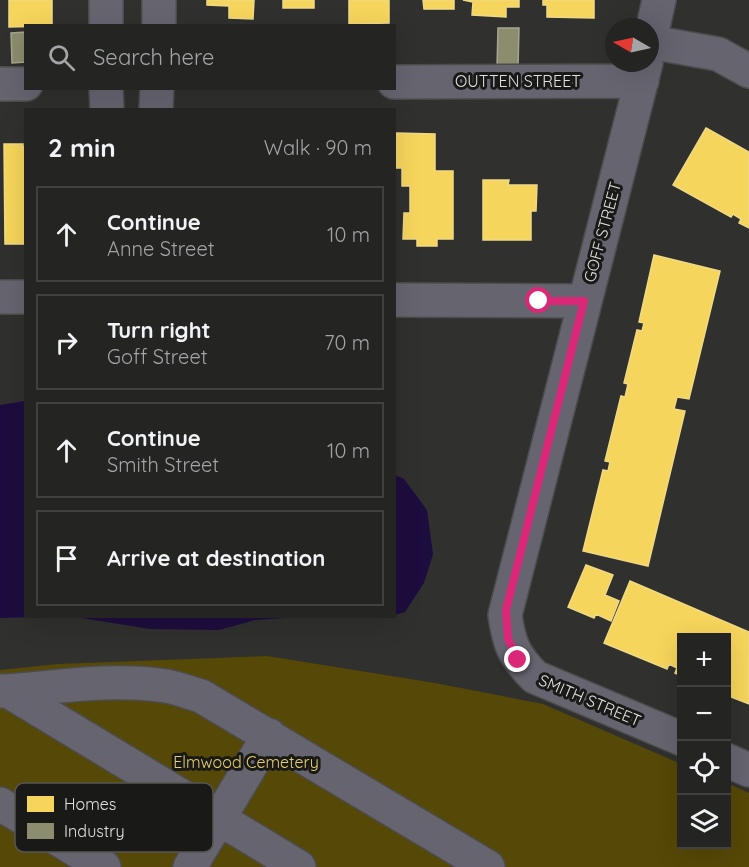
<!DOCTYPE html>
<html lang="en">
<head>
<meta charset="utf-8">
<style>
	:root { --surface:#242423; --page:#303030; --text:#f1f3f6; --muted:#a3a4a6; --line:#414141 }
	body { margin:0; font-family:Quicksand,sans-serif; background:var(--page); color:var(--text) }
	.controls { position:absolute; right:18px; bottom:18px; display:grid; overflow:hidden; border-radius:0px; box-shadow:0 6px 24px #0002 }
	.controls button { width:54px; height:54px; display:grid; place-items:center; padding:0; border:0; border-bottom:2px solid var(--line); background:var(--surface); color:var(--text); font:30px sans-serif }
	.compass { position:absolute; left:605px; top:18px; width:54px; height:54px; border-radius:50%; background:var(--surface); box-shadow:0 6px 24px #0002; rotate:279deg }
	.stop { position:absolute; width:18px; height:18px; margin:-14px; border:4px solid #db2777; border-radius:50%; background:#fff }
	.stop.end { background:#db2777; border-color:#fff; box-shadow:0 2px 6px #0008 }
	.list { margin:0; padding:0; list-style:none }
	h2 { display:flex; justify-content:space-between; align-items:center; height:78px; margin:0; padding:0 24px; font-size:26px }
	h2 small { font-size:20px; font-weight:400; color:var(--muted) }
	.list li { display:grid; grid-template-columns:39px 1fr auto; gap:18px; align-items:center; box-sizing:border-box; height:96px; margin:0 12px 12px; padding:0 12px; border:2px solid var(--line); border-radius:0px }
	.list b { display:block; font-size:22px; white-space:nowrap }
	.list p { margin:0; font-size:20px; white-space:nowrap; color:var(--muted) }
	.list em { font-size:20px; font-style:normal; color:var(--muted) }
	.icon { flex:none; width:33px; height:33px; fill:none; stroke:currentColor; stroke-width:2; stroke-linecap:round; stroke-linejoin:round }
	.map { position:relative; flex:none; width:749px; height:867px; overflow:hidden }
	.search { position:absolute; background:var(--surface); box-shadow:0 6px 24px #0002; left:24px; top:24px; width:372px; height:66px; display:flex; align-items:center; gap:15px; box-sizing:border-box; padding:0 21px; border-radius:0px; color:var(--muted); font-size:22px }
	.panel { position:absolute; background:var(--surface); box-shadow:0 6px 24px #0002; left:24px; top:108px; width:372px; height:510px; border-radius:0px }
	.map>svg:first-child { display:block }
	.green { fill:#564806 }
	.water { fill:#1d0d3e }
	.homes { fill:#f6d55c; stroke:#f0d984; stroke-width:1.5 }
	.industry { fill:#8c8c6e; stroke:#a6a690; stroke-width:1.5 }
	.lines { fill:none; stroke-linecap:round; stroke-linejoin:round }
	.minor-casing { stroke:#4c4c4b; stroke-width:36 }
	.minor { stroke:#66646f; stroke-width:33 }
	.route { stroke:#db2777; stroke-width:8 }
	.labels { text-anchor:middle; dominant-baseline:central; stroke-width:6; stroke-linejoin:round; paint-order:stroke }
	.street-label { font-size:16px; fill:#e2e1e0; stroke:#191917 }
	.park-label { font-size:16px; fill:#e8cf6a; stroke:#191917 }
	.key { fill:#191917; stroke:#555553; stroke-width:1.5 }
	.key-label { font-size:16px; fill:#e2e1e0 }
</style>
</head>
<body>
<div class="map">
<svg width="749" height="867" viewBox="0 0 749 867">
	<rect width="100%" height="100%" fill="#30302f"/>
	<!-- green -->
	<path class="green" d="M267,656l168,27 108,21 138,60 1,80h44l1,-61 22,10v74h-749v-197l58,-6z"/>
	<!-- water -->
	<path class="water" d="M25,401l1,215 12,1 -38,1v-213z
		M395,475l9,4 23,31 6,44 -9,29 -19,29 -10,3z
		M55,617l245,-1v1l-45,3 -36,10 -69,-1 -68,-11z"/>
	<!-- homes -->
	<path class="homes" d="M9,0h43v26l-43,1z
		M207,0h47l-1,19 -24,-1v-12l-22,-1z
		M283,0h31v8h-31z
		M349,0h40v23l-40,1z
		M423,0h31v9h-30z
		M463,0h56v7h-13v10l-34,-2 1,-13z
		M543,0h51v18l-47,-1v-12h-4z
		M706,128l43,24v76l-10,-5 2,-4 -8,-5 -2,3 -58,-32z
		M396,133l39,1v37h18v68h-16v7h-20v-7h-14l1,-26h6v-27h-8v-18h-6z
		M4,144h19v3h3v97h-21z
		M483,180h26l-1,5h29l-1,26h-5v29h-48z
		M654,255l66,16 -31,128 -12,-2 -3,12 11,2 -37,155 -65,-15 20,-81 5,1 2,-9 -5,-1 16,-65 4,1 3,-13 -4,-1 13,-53 5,1 2,-8 -5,-1z
		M586,565l27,10 -8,20 14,6 -8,20 -15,-7 -2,4 -26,-11z
		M630,581l119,51v72l-23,-9v-57h-44v38l-7,-3 2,-5 -8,-4 -2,5 -63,-26z"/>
	<!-- industry -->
	<path class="industry" d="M498,28h21l-1,40h-21z
		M26,32v30l-14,1 -1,-30z"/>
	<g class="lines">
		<defs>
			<path id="minor" d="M106,26v-26
				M159,26v-26
				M650,41l9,-41
				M650,42l68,12 31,17
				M646,63l-141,552c4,29 9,41 30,62l147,62
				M394,82l248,-1
				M0,84h26
				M106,88l1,22
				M156,110l1,-22
				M0,297h26
				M394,300l190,1
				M2,691h6l291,176
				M8,691c51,-4 106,-13 158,-5 12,2 24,7 35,10l287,171
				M726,760l23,10
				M0,804l104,63
				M190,867l79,-132"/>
		</defs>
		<!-- minor casing -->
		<use href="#minor" class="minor-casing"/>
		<!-- minor -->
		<use href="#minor" class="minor"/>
	</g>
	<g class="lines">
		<!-- route -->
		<path class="route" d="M518,660l-10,-21 -2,-29 78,-309h-45"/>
	</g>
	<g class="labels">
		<!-- street labels -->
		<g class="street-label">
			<text x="518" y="81">OUTTEN STREET</text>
			<text transform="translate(602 232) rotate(-75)">GOFF STREET</text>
			<text transform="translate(590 700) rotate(23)">SMITH STREET</text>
		</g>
		<!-- park labels -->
		<g class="park-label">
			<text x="246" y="762">Elmwood Cemetery</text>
		</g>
	</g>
	<!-- legend -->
	<rect x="15" y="783" width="198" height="69" rx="9" class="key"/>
	<rect x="27" y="796" width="27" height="16" fill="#f6d55c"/>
	<rect x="27" y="823" width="27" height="16" fill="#8c8c6e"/>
	<g class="key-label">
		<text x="64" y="810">Homes</text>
		<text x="64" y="837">Industry</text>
	</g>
</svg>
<div class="controls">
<button>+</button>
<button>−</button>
<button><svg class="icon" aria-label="locate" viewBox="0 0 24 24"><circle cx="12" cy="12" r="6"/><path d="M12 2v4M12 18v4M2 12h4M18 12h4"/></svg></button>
<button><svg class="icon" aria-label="layers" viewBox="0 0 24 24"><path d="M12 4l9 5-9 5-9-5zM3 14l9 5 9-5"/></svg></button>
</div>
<svg class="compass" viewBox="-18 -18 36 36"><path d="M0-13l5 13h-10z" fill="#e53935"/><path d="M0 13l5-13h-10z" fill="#a3a4a6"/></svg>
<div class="stop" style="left:539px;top:301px"></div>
<div class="stop end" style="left:518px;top:660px"></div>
<div class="search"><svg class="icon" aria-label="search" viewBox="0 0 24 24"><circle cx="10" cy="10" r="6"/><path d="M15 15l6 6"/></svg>Search here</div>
<section class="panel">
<h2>2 min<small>Walk · 90 m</small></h2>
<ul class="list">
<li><svg class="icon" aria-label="ahead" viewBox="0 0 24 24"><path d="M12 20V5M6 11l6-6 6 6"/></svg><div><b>Continue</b><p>Anne Street</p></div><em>10 m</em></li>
<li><svg class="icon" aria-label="right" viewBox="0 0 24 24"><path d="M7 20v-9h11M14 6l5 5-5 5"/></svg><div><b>Turn right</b><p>Goff Street</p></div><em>70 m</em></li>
<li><svg class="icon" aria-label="ahead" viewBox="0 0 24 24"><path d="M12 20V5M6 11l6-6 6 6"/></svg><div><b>Continue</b><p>Smith Street</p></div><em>10 m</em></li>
<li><svg class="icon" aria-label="arrive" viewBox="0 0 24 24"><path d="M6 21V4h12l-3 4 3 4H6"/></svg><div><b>Arrive at destination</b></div></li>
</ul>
</section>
</div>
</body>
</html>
